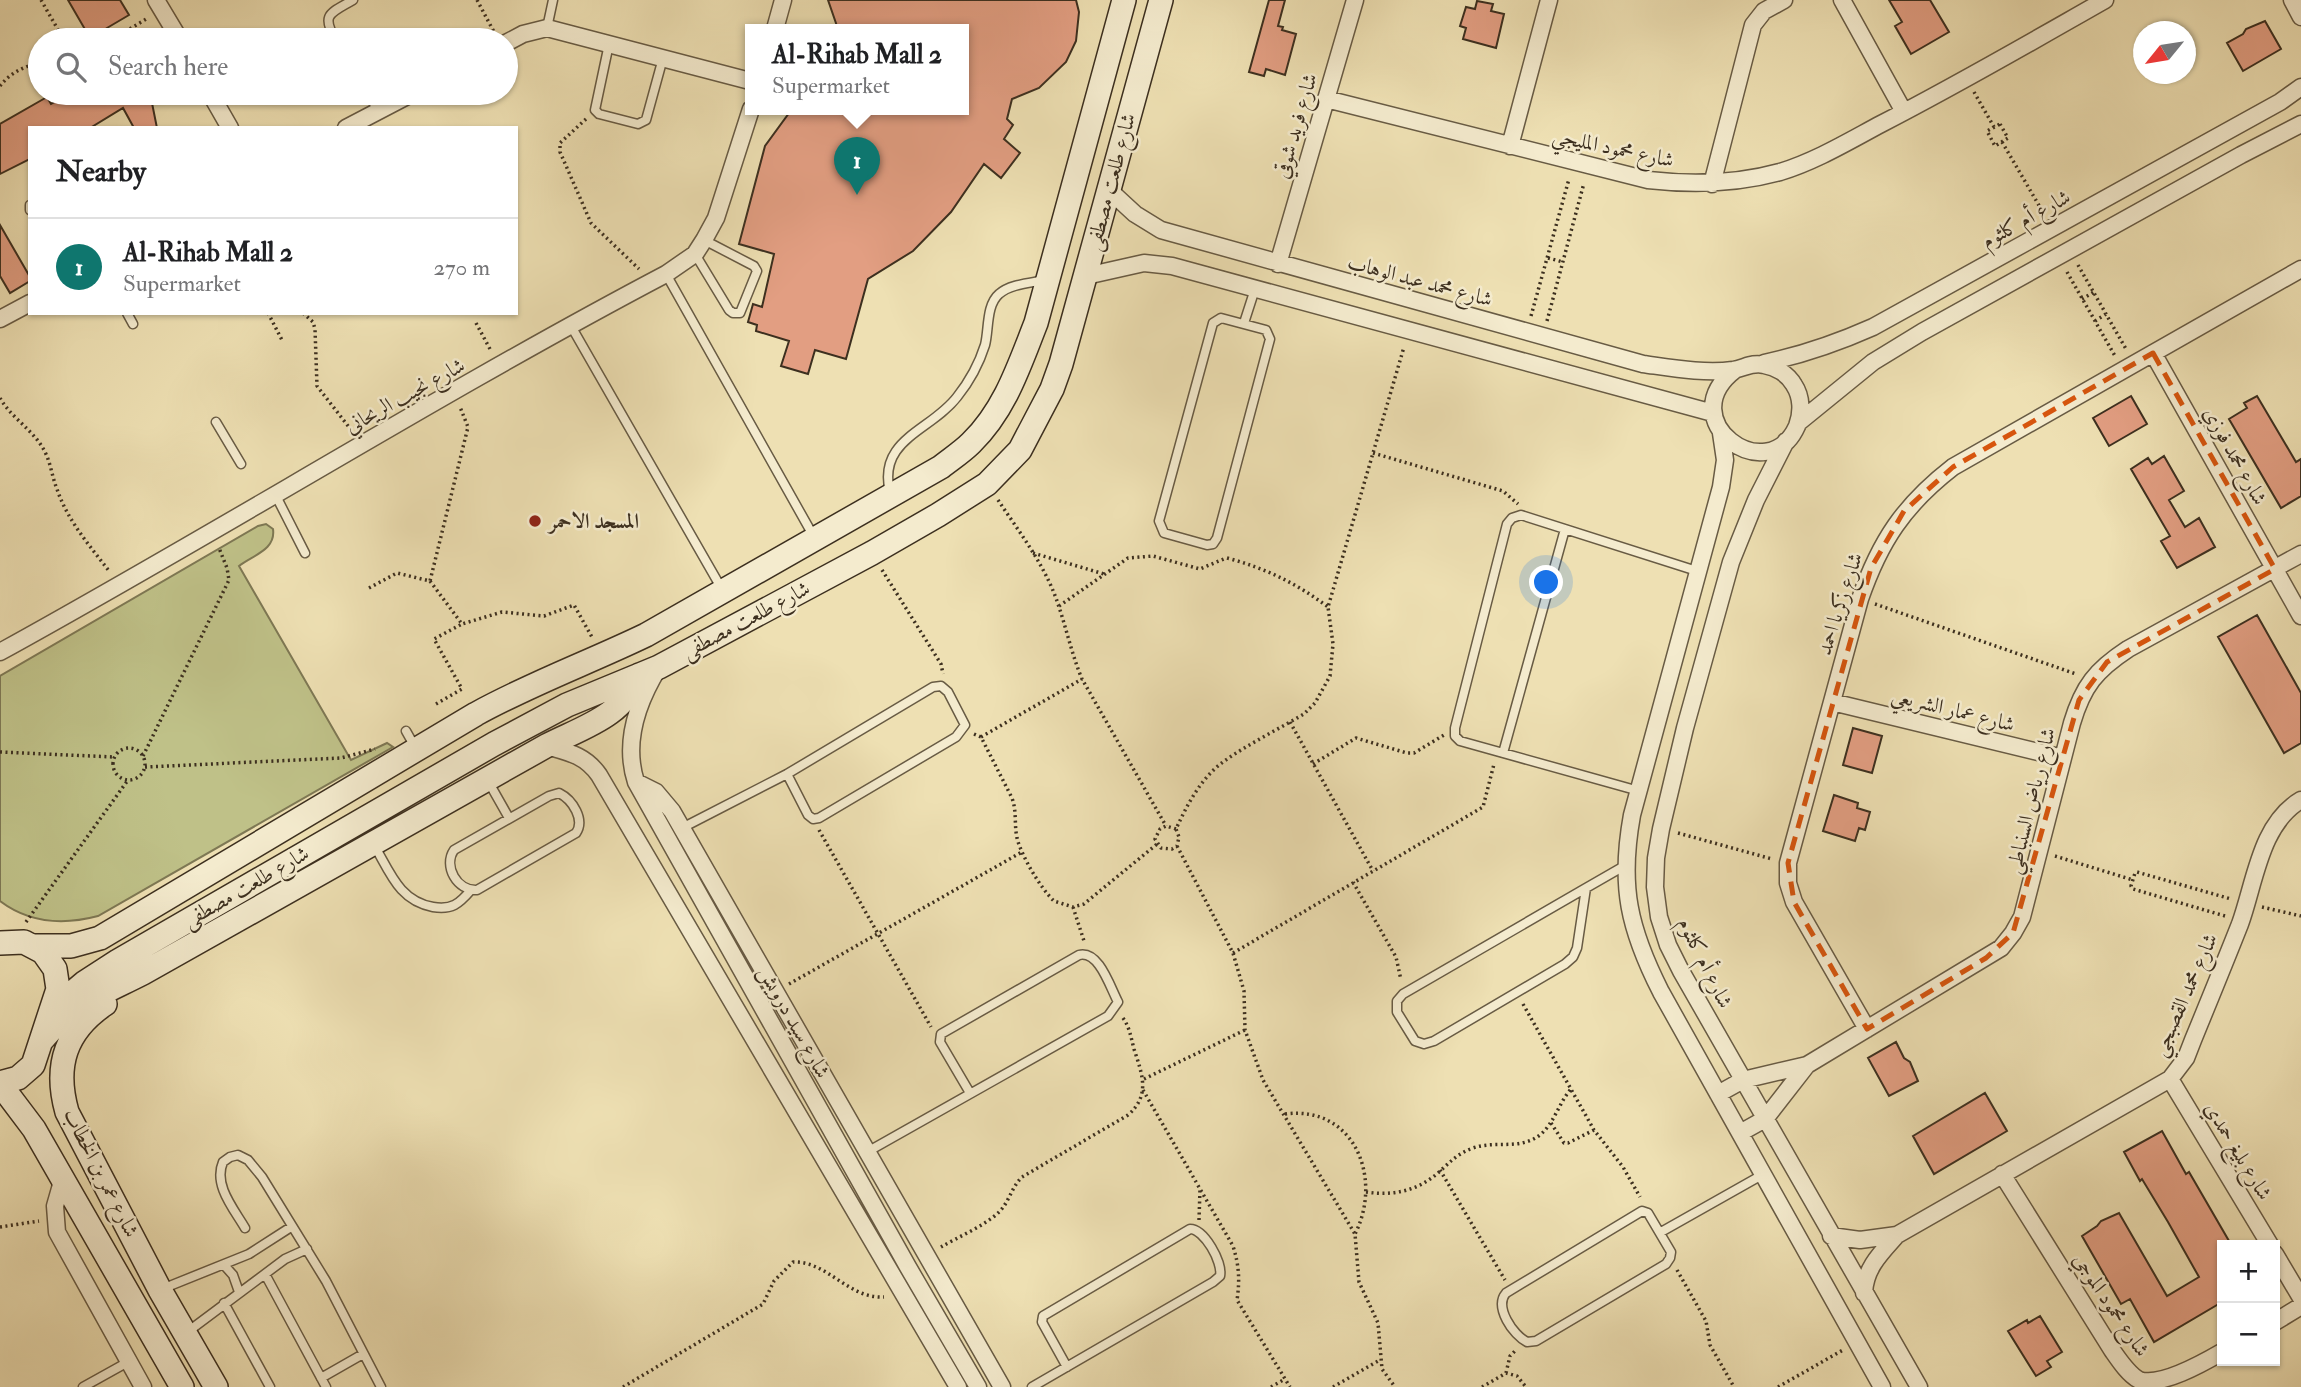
<!DOCTYPE html>
<html lang="en">
<head>
<meta charset="utf-8">
<style>
	:root { --surface:#fff; --page:#f6f6f6; --text:#202124; --muted:#757577; --line:#e0e0e0; --accent:#0f766e }
	body { margin:0; font-family:"IM FELL Double Pica",Amiri,serif; background:var(--page); color:var(--text) }
	.controls { position:absolute; right:21px; bottom:21px; display:grid; overflow:hidden; border-radius:0px; box-shadow:0 2px 5px #0004 }
	.controls button { width:63px; height:63px; display:grid; place-items:center; padding:0; border:0; border-bottom:2px solid var(--line); background:var(--surface); color:var(--text); font:35px sans-serif }
	.compass { position:absolute; left:2133px; top:21px; width:63px; height:63px; border-radius:50%; background:var(--surface); box-shadow:0 2px 5px #0004; rotate:240deg }
	.you { position:absolute; left:1547px; top:583px; width:24px; height:24px; margin:-18px; border:5px solid #fff; border-radius:50%; background:#1a73e8; box-shadow:0 0 0 10px #1a73e833 }
	.badge { display:grid; place-items:center; width:46px; height:46px; border-radius:50%; background:var(--accent); color:#fff; font-size:23px; font-weight:700 }
	.pin { position:absolute; translate:-50% -58px; filter:drop-shadow(0 2px 4px #0008) }
	.pin::after { content:''; position:absolute; top:37px; width:24px; height:21px; background:inherit; clip-path:polygon(0 0,100% 0,50% 100%) }
	.popup { position:absolute; left:745px; top:24px; width:224px; height:91px; box-sizing:border-box; display:grid; place-content:center; border-radius:0px; background:var(--surface); filter:drop-shadow(0 2px 5px #0005); font-size:23px; white-space:nowrap; color:var(--muted) }
	.popup b { font-size:26px; color:var(--text) }
	.popup::after { content:''; position:absolute; left:50%; top:100%; margin-left:-14px; border:14px solid transparent; border-top-color:var(--surface) }
	.list { margin:0; padding:0; list-style:none }
	h2 { display:flex; justify-content:space-between; align-items:center; height:91px; margin:0; padding:0 28px; font-size:30px }
	h2 small { font-size:23px; font-weight:400; color:var(--muted) }
	.list li { display:grid; grid-template-columns:46px 1fr auto; gap:21px; align-items:center; box-sizing:border-box; height:98px; padding:0 28px; border-top:2px solid var(--line) }
	.list b { display:block; font-size:26px; white-space:nowrap }
	.list p { margin:0; font-size:23px; white-space:nowrap; color:var(--muted) }
	.list em { font-size:23px; font-style:normal; color:var(--muted) }
	.icon { flex:none; width:38px; height:38px; fill:none; stroke:currentColor; stroke-width:2; stroke-linecap:round; stroke-linejoin:round }
	.map { position:relative; flex:none; width:2301px; height:1387px; overflow:hidden }
	.search { position:absolute; background:var(--surface); box-shadow:0 2px 5px #0004; left:28px; top:28px; width:490px; height:77px; display:flex; align-items:center; gap:18px; box-sizing:border-box; padding:0 24px; border-radius:38px; color:var(--muted); font-size:26px }
	.panel { position:absolute; background:var(--surface); box-shadow:0 2px 5px #0004; left:28px; top:126px; width:490px; height:189px; border-radius:0px }
	.map>svg:first-child { display:block }
	.green { fill:#bfc188; stroke:#7e7854; stroke-width:2 }
	.building { fill:#e29e82; stroke:#3c2f1f; stroke-width:2 }
	.lines { fill:none; stroke-linecap:round; stroke-linejoin:round }
	.lane-casing { stroke:#685b44; stroke-width:11 }
	.street-casing { stroke:#685b44; stroke-width:19 }
	.secondary-casing { stroke:#3c2f1f; stroke-width:26 }
	.path { stroke:#3c2f1f; stroke-width:3.5; stroke-dasharray:2 3.5; stroke-linecap:butt }
	.lane { stroke:#f4ebce; stroke-width:8 }
	.street { stroke:#f4ebce; stroke-width:16 }
	.secondary { stroke:#f4ebce; stroke-width:23 }
	.marked { fill:none; stroke:#d7550e; stroke-width:5; stroke-dasharray:14 9; stroke-linejoin:round }
	.poi-dot { fill:#8f2418; stroke:#f4ebce; stroke-width:2.5 }
	.labels { text-anchor:middle; dominant-baseline:central; stroke-width:5; stroke-linejoin:round; paint-order:stroke }
	.street-label { font-size:21px; fill:#3c2f1f; stroke:#f4ebce }
	.poi-label { font-size:21px; font-weight:bold; fill:#3c2f1f; stroke:#f4ebce; text-anchor:start }
</style>
</head>
<body>
<div class="map">
<svg width="2301" height="1387" viewBox="0 0 2301 1387">
	<rect width="100%" height="100%" fill="#eee0b3"/>
	<filter id="stains"><feTurbulence type="fractalNoise" baseFrequency=".00286" numOctaves="4"/><feColorMatrix values="0 0 0 0 .2 0 0 0 0 .09 0 0 0 0 .02 0 0 0 .5 -.17"/></filter>
	<radialGradient id="worn" r=".72"><stop offset=".6" stop-color="#630" stop-opacity="0"/><stop offset="1" stop-color="#630" stop-opacity=".3"/></radialGradient>
	<!-- green -->
	<path class="green" d="M266,524l7,5c3,21 -20,26 -34,37l112,194 36,-17 6,4 -295,169c-34,9 -69,7 -98,-15v-225l258,-150z"/>
	<!-- building -->
	<path class="building" d="M68,0h52l9,15 -39,23z
		M828,0h248l3,12 -3,29 -10,21 -27,26 -27,11 -5,20 6,6 -9,14 16,14 -19,25 -17,-14 -33,48 -38,39 -45,28 -22,80 -31,-9 -7,24 -27,-8 8,-25 -33,-10 1,-6 -9,-3 5,-18 9,3 12,-53 -35,-10 26,-98 27,-37h172v-80h-126z
		M1269,0h16l-7,26 5,1 -1,3 14,4 -11,41 -19,-6 -2,7 -15,-4z
		M1889,0h41l19,32 -38,22 -16,-28 7,-4z
		M1477,1l16,3 -2,7 13,3 -8,34 -33,-9 3,-11 -6,-2 6,-19 9,2z
		M2265,21l16,28 -38,22 -16,-28 16,-9 3,-5z
		M71,93h79l7,35h-23l-11,-20 -33,20h-60v31l-30,15v-50l47,-27 4,7z
		M0,225l30,52v4l-20,12 -10,-17z
		M2131,396l16,28 -38,22 -16,-28z
		M2257,396l39,66 5,-3v37l-20,12 -52,-89 18,-11 -3,-5z
		M2164,456l20,35 -15,9 16,27 14,-9 16,29 -38,21 -16,-27 9,-5 -39,-67 17,-11 4,6z
		M2257,615l44,78v50l-17,10 -66,-116z
		M1853,728l29,8 -10,37 -29,-8z
		M1834,795l24,8 -1,5 13,4 -5,18 -6,-2 -4,13 -32,-10z
		M1896,1042l8,16 6,4 8,19 -29,15 -21,-38z
		M1985,1093l22,38 -73,43 -21,-38z
		M2162,1131l24,43 3,-2 40,69 -7,4v57l-68,40 -24,-43 -9,5 -39,-68 15,-10 4,-5 18,-8 48,83 32,-19 -31,-55 -26,-43 -2,2 -16,-29z
		M2040,1316l22,36 -15,9 4,6 -15,9 -28,-45 19,-11 1,3z"/>
	<g class="lines">
		<defs>
			<path id="lane" d="M547,28l6,-28
				M336,40c-16,-26 -5,-27 17,-40
				M609,44l-14,66 4,4 39,10 8,-4 17,-62
				M367,93l12,18
				M30,205v5
				M695,254l34,56 4,3h7l17,-42 -3,-5 -50,-26
				M666,274l148,263
				M127,313l6,11
				M1221,318l45,12 4,9 -53,199 -4,6 -6,1 -43,-12 -5,-12 54,-198z
				M1244,323l11,-34
				M571,326l152,265
				M216,422l25,42
				M890,492c-13,-53 41,-61 67,-95 12,-15 22,-33 28,-52 4,-15 1,-40 14,-51 11,-10 32,-11 46,-14
				M275,494l30,59
				M406,731l9,16
				M1503,753l62,-224
				M488,781l21,37
				M1639,791l-179,-50 -5,-5v-8l52,-204 5,-6 9,-3 179,57
				M559,793c14,7 26,27 17,40l-99,57c-20,1 -34,-24 -23,-40l95,-54z
				M682,828l105,-54 146,-87 8,-1 7,6 17,33 -9,12 -137,81 -6,1 -5,-4 -21,-41
				M374,845c16,27 25,56 59,62 19,3 26,-3 38,-17
				M1586,888l-9,60 -4,9 -8,7 -131,77 -10,3 -9,-3 -18,-29v-11l6,-7z
				M1586,888l40,-23
				M867,1152l241,-136 10,-14c-8,-15 -19,-52 -39,-47l-138,79 -1,8 30,51
				M1642,1211l6,2 23,39 -1,6 -4,6 -130,77 -9,1c-14,-7 -33,-35 -21,-49z
				M245,1228c-11,-19 -32,-43 -22,-66l7,-5 8,-2 10,5 14,17 64,104 55,106
				M1661,1232l101,-57
				M224,1265l9,10 6,17
				M265,1274l61,113
				M162,1289l87,-35 42,-27
				M224,1303l46,84
				M186,1333l99,-74 22,-10
				M321,1378l42,-24
				M83,1387l45,-25
				M1032,1387l181,-105 7,-6c3,-14 -16,-47 -30,-47l-147,87 -1,6 25,45"/>
			<path id="street" d="M156,0l24,40
				M1842,0l62,112
				M2292,0l9,17
				M775,29l8,-29
				M506,43l17,-9 24,-6 203,53
				M210,93l20,35
				M1326,99l322,81c45,5 89,4 132,-8 36,-11 69,-31 101,-48 76,-39 150,-82 224,-124
				M346,128l67,-35
				M1510,146l39,-146
				M1712,184l41,-159 11,-14 20,-11
				M1109,190l26,24 26,16 482,134c29,4 62,10 90,6 12,-2 19,-8 31,-5 12,2 24,9 30,20 8,12 8,28 3,41 -29,65 -127,-6 -62,-56
				M1278,264l77,-264
				M1086,276l58,-13 28,3 541,147
				M0,319l30,-16
				M2153,353l148,263
				M1764,363c38,-8 73,-20 109,-36l407,-225 21,-15
				M1798,423l75,-61 49,-30 319,-177 60,-31
				M1721,433l4,27 -4,27 -89,328c-13,71 -3,114 29,177l221,395
				M1786,441l-30,59 -25,62 -46,166 -24,101 -5,29 -1,29 4,30 9,28 13,26 238,416
				M0,652c224,-123 440,-259 666,-378l29,-20 9,-14 12,-22 35,-109
				M659,667c-21,34 -36,75 -23,115l272,485 70,120
				M1832,702l231,56
				M546,746c22,6 39,9 53,29l359,612
				M636,782l20,10 16,19 330,576
				M1867,1029l-73,-127 -6,-19v-20l72,-264c20,-58 44,-94 93,-132l348,-198
				M2170,1079l100,166
				M1718,1094l25,-14 64,-15 194,-117 12,-15 9,-16 50,-194c11,-37 24,-53 56,-74l173,-95
				M1740,1133l25,-14 42,-54
				M2002,1174l110,176c7,10 16,24 27,30 22,7 64,-17 83,-28
				M63,1178l-8,28 2,26 86,155
				M1831,1236l29,4 37,-5 273,-156 16,-21 7,-18c16,-39 32,-78 47,-116 15,-41 20,-100 61,-124
				M2275,1254l26,44
				M1864,1293c1,-25 17,-40 33,-58
				M2275,1322l26,-16"/>
			<path id="secondary" d="M0,943l24,-1 19,10 12,17 3,20 -25,76 -15,13 -18,5
				M35,946h36l29,-8 376,-224c54,-30 114,-52 170,-79l295,-168c10,-8 21,-15 30,-24 34,-33 48,-77 65,-120l88,-323
				M105,1004c-40,27 -51,62 -38,108l93,178 56,97
				M52,1010l32,-27 34,-22 376,-217 73,-39 92,-38 213,-114 66,-38 49,-31 33,-34 32,-61 9,-25 100,-364
				M42,1040c31,-37 60,-46 101,-67l403,-227c37,-19 77,-29 93,-71
				M0,1084l34,45 148,258"/>
		</defs>
		<!-- lane casing -->
		<use href="#lane" class="lane-casing"/>
		<!-- street casing -->
		<use href="#street" class="street-casing"/>
		<!-- secondary casing -->
		<use href="#secondary" class="secondary-casing"/>
		<!-- path -->
		<path class="path" d="M41,0l23,40
			M477,0l17,32
			M111,40l37,-22
			M0,86c11,-14 24,-19 40,-24
			M1974,92l20,35
			M586,119l-26,24v9l31,71 48,46
			M2000,124l8,14 -13,8 -8,-15z
			M2002,142l42,72
			M1548,258l15,4
			M2078,265l48,84
			M2067,272l48,84
			M2082,299l12,-7
			M268,313l15,29
			M303,313l10,9 2,7 2,57 35,45
			M1531,316l38,-137
			M1547,321l37,-138
			M2095,321l11,-7
			M476,323l14,26
			M0,398c12,21 34,32 45,54 6,12 7,25 12,37 10,31 33,57 52,82
			M1373,453l130,38 15,13
			M998,500c22,33 49,68 61,107 8,24 13,48 23,72l84,147
			M1033,553l71,21
			M1227,558c38,10 69,25 101,49
			M882,570l59,94 2,10
			M430,581l32,43 40,-12 42,4 30,-11 19,34
			M369,588l28,-15 33,8 38,-154 -8,-20
			M1875,604l201,70
			M1059,606l69,-48 25,-2 47,13 26,-11
			M436,704l26,-15 -28,-50 28,-15
			M1290,722l83,149
			M974,734l7,3 31,61c5,14 2,26 5,40 4,17 24,51 37,63l19,6 11,-3 73,-60
			M981,737l101,-58
			M113 764a16 16 0 1 1 32 0a16 16 0 1 1-32 0Z
			M0,752l114,5
			M143,756l86,-176 -2,-12 -8,-20
			M1313,764l43,-26 51,15h7l30,-18
			M145,767l196,-9 34,-9
			M1176,829l-10,-3 -6,3 -5,10 6,9 11,1 5,-3 2,-9 -3,-8c11,-24 25,-51 47,-67 25,-18 54,-32 81,-48l11,-11 15,-27 3,-32 -5,-37 76,-260
			M819,830l112,197
			M1678,833l94,26
			M1177,846l56,107 11,38 1,39 18,50 92,154 4,48 19,41 4,46 13,18
			M2055,856l78,24
			M1353,882l43,75 5,23
			M1073,907l11,34
			M2262,907l39,9
			M2225,916l-92,-27 -2,-3 4,-13 2,-1 94,27
			M26,922l102,-142
			M1233,953l250,-146 11,-43
			M789,984l233,-132
			M1523,1004l71,126 29,37 17,30
			M1144,1079l101,-49
			M1143,1090l90,156c6,19 7,34 4,54l53,87
			M1285,1114c70,-9 98,65 70,120
			M1551,1123l13,20h4l26,-13
			M1440,1170l65,110
			M1366,1192c27,4 51,-1 72,-19 11,-10 20,-20 35,-25 23,-8 48,3 68,-14 13,-11 18,-31 30,-45
			M1199,1220l1,-31
			M0,1227l39,-6
			M941,1247c17,-10 43,-21 57,-34 11,-10 13,-25 24,-36l106,-62c23,-20 14,-41 6,-66 -3,-11 -4,-21 -11,-31
			M1677,1270l29,51 4,24 24,42
			M1506,1373l4,-17 6,-6
			M623,1387l140,-83 11,-23 19,-19c35,-1 55,37 91,35
			M1271,1387l14,-8
			M1333,1387l47,-27
			M1482,1387l24,-14 11,3 9,11
			M1778,1387l65,-37"/>
		<!-- lane -->
		<use href="#lane" class="lane"/>
		<!-- street -->
		<use href="#street" class="street"/>
		<!-- secondary -->
		<use href="#secondary" class="secondary"/>
	</g>
	<!-- marked area -->
	<path class="marked" d="M2153,353l122,216 -168,93 -28,38 -66,233 -27,25 -119,71 -73,-127 -6,-39 83,-295 33,-57 49,-44z"/>
	<!-- markers -->
	<circle class="poi-dot" cx="535" cy="521" r="7"/>
	<g class="labels">
		<!-- street labels -->
		<g class="street-label">
			<text transform="translate(1296 126) rotate(-74)">شارع فريد شوقي</text>
			<text transform="translate(1613 148) rotate(12)">شارع محمود المليجي</text>
			<text transform="translate(1111 182) rotate(-75)">شارع طلعت مصطفى</text>
			<text transform="translate(2026 219) rotate(-29)">شارع أم كلثوم</text>
			<text transform="translate(1420 281) rotate(15)">شارع محمد عبد الوهاب</text>
			<text transform="translate(405 396) rotate(-29)">شارع نجيب الريحاني</text>
			<text transform="translate(2235 456) rotate(61)">شارع محمد فوزي</text>
			<text transform="translate(1840 604) rotate(-72)">شارع زكريا احمد</text>
			<text transform="translate(746 620) rotate(-28)">شارع طلعت مصطفى</text>
			<text transform="translate(1953 710) rotate(14)">شارع عمار الشريعي</text>
			<text transform="translate(2031 801) rotate(-76)">شارع رياض السنباطي</text>
			<text transform="translate(246 887) rotate(-30)">شارع طلعت مصطفى</text>
			<text transform="translate(1705 963) rotate(64)">شارع أم كلثوم</text>
			<text transform="translate(2185 995) rotate(-66)">شارع محمد القصبجي</text>
			<text transform="translate(794 1022) rotate(61)">شارع سيد درويش</text>
			<text transform="translate(2238 1151) rotate(59)">شارع بليغ حمدي</text>
			<text transform="translate(101 1173) rotate(63)">شارع عمر بن الخطاب</text>
			<text transform="translate(2111 1305) rotate(56)">شارع محمود الموجي</text>
		</g>
		<!-- poi labels -->
		<g class="poi-label">
			<text x="549" y="521">المسجد الاحمر</text>
		</g>
	</g>
	<rect width="100%" height="100%" filter="url(#stains)"/>
	<rect width="100%" height="100%" fill="url(#worn)"/>
</svg>
<div class="controls">
<button>+</button>
<button>−</button>
</div>
<svg class="compass" viewBox="-18 -18 36 36"><path d="M0-13l5 13h-10z" fill="#e53935"/><path d="M0 13l5-13h-10z" fill="#757577"/></svg>
<div class="you"></div>
<div class="pin badge" style="left:857px;top:195px">1</div>
<div class="popup"><b>Al-Rihab Mall 2</b>Supermarket</div>
<div class="search"><svg class="icon" aria-label="search" viewBox="0 0 24 24"><circle cx="10" cy="10" r="6"/><path d="M15 15l6 6"/></svg>Search here</div>
<section class="panel">
<h2>Nearby<small></small></h2>
<ul class="list">
<li><span class="badge">1</span><div><b>Al-Rihab Mall 2</b><p>Supermarket</p></div><em>270 m</em></li>
</ul>
</section>
</div>
</body>
</html>
